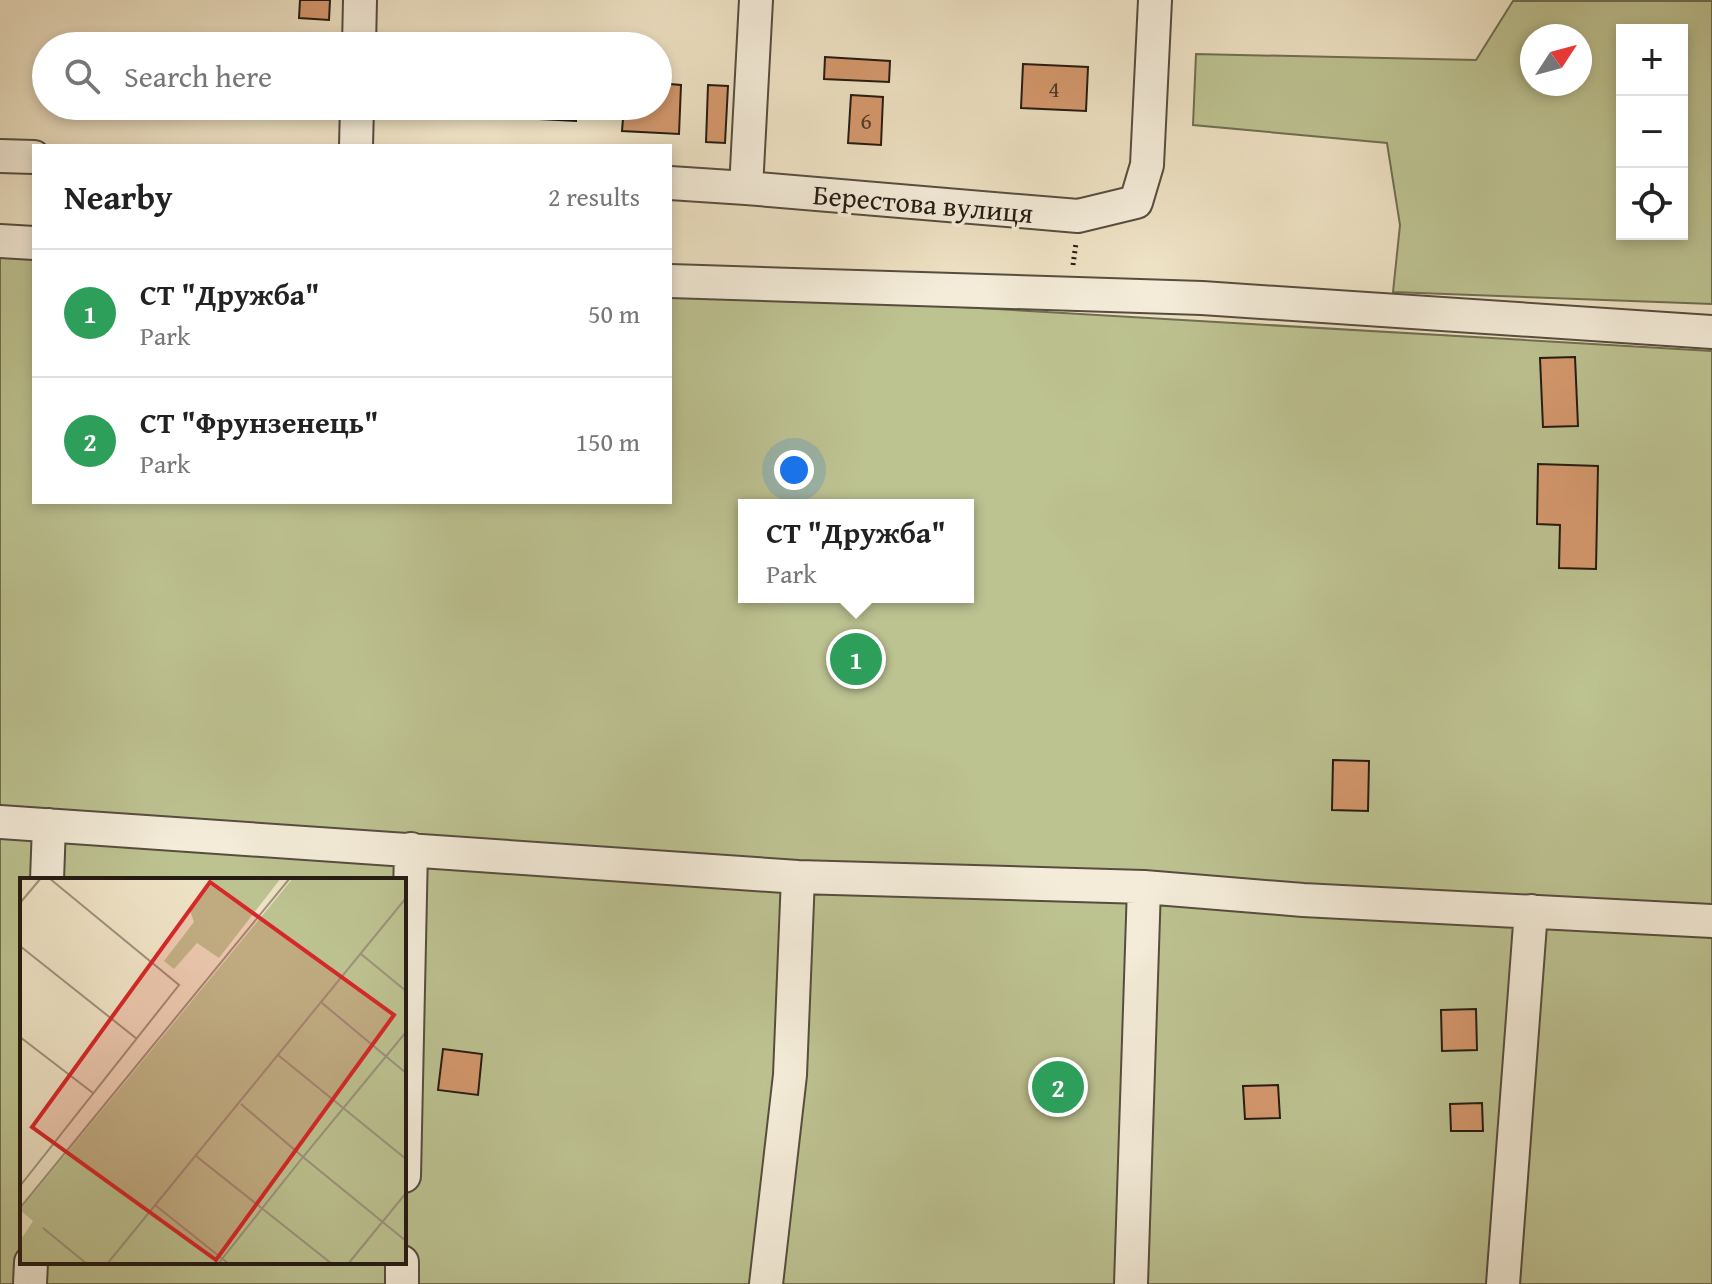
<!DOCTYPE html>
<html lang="en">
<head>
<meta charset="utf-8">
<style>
	:root { --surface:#fff; --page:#f2f2f2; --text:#222; --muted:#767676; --line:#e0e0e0; --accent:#0f766e }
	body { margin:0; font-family:"Gentium Book Plus",serif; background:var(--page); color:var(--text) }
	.controls { position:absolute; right:24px; top:24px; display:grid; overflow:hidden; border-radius:0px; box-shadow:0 4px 12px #0003 }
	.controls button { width:72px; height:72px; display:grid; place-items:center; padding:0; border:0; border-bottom:2px solid var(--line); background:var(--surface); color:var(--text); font:40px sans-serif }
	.compass { position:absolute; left:1520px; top:24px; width:72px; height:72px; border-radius:50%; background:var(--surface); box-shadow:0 4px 12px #0003; rotate:54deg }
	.you { position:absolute; left:794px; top:470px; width:28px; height:28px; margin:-20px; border:6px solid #fff; border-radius:50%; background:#1a73e8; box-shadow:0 0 0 12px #1a73e833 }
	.badge { display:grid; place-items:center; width:52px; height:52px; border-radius:50%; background:var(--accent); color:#fff; font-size:26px; font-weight:700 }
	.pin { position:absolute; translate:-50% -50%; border:4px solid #fff; box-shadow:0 2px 8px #0006 }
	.popup { position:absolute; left:738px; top:499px; width:236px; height:104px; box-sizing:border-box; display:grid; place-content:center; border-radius:0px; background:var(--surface); filter:drop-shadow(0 2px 6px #0005); font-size:26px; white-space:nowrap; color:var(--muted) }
	.popup b { font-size:30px; color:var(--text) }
	.popup::after { content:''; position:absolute; left:50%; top:100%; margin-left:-16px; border:16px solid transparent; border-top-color:var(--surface) }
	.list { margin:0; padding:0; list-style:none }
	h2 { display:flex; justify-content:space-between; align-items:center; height:104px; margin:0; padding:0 32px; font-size:34px }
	h2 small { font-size:26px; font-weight:400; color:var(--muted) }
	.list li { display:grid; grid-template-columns:52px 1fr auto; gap:24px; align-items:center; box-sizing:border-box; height:128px; padding:0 32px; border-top:2px solid var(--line) }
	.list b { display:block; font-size:30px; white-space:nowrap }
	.list p { margin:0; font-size:26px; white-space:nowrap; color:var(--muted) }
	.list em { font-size:26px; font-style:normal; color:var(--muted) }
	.icon { flex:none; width:44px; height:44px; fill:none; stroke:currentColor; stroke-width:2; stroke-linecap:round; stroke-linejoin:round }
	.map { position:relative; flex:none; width:1712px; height:1284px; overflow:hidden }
	.search { position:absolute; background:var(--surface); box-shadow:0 4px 12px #0003; left:32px; top:32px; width:640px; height:88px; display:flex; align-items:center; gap:20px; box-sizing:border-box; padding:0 28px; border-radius:44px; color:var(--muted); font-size:30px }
	.panel { position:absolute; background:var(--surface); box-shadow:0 4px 12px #0003; left:32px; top:144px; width:640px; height:360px; border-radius:0px }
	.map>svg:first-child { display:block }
	.green { fill:#bdc291; stroke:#706e52; stroke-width:2; fill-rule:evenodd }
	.building { fill:#d5986d; stroke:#241b13; stroke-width:2 }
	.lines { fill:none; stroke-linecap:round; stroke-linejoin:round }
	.minor-casing { stroke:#564d3f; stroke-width:36 }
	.path { stroke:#241b13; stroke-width:5; stroke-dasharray:2 4; stroke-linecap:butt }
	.minor { stroke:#f4ecd9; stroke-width:32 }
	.labels { text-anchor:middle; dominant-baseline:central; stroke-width:7; stroke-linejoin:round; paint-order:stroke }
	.number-label { font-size:24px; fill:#503a2a }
	.street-label { font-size:28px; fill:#241b13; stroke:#f4ecd9 }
	.inset-road { fill:none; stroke:#9d927d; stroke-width:2 }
	.view { fill:#d62828; fill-opacity:0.15; stroke:#d62828; stroke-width:4 }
	.inset-edge { fill:none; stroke:#241b13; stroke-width:4 }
</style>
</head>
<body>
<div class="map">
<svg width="1712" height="1284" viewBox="0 0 1712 1284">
	<rect width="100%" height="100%" fill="#eee2c4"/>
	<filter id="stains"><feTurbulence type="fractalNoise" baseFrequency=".0025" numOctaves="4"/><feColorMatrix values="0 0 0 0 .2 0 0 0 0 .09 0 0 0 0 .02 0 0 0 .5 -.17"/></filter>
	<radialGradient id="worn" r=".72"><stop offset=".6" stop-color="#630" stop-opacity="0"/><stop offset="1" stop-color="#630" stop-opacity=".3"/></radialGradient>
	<!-- green -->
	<path class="green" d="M1513,1h199v303l-319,-12 7,-67 -13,-82 -194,-18 3,-71 280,6zM1622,30h60v204h-60zM1532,36h48v48h-48z
		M0,248l34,2v252h636v-212l1042,61v933h-1712zM744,505h224v92h-224zM22,880h382v382h-382z"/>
	<!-- building -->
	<path class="building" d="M300,0h30l-1,20 -30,-2z
		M241,36l71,4v6h-71z
		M825,57l65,4 -1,21 -65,-3z
		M1023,64l65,3 -2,44 -65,-3z
		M658,83l23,2 -2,49 -57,-3 2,-25h34z
		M708,85l20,1 -3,57 -19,-1z
		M851,95l32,2 -2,48 -33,-2z
		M417,106h69v11l-69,-4z
		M521,106h55v15l-56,-3z
		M1575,357l3,69 -35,1 -3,-69z
		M1538,464l60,2 -2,103 -37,-1 1,-43 -23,-1z
		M1333,760l36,1 -1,50 -36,-1z
		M1476,1009l1,41 -35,1 -1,-41z
		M443,1049l39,5 -4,41 -40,-5z
		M1278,1085l2,33 -35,1 -2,-33z
		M1482,1103l1,28h-32l-1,-27z"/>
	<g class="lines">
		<defs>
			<path id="minor" d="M359,46l1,-46
				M356,146l1,-40
				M0,156l34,1
				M670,183l76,5 332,28 58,-14 11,-37 8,-165
				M746,188l10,-188
				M0,241l34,2
				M670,281l532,17 510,34
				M0,822l798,55 346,10 159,13 409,21
				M47,880l2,-55
				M404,1176l7,-327
				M30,1284l1,-22
				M402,1284v-22
				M766,1284l24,-209 8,-198
				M1131,1284l13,-397
				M1503,1284l28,-373"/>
		</defs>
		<!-- minor casing -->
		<use href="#minor" class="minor-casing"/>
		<!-- path -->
		<path class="path" d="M1073,265l3,-22"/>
		<!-- minor -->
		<use href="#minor" class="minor"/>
	</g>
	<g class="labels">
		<!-- number labels -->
		<g class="number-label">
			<text x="1054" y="88">4</text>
			<text x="866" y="120">6</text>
		</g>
		<!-- street labels -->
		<g class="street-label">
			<text transform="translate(923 203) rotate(5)">Берестова вулиця</text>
		</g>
	</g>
	<!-- overview -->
	<g transform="translate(20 878)">
		<rect width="386" height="386" fill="#eee2c4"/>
		<path d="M193,0h68l-62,80 -22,-15 -23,26 -10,-8 30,-39 -4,-12zM273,0h113v386h-386v-23l13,-20 -13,-11z" fill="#bdc291"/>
		<path class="inset-road" d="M0,25l21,-25M0,68l117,93M341,76l45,37M302,125l84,70M386,154l-103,125 103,84M0,159l73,56M258,177l128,104M176,278l136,108M0,308l159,-201 -130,-107M135,327l74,59M0,330l270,-330M23,350l44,36M87,386l299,-366M198,386l85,-107 -62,-53M328,386l58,-71"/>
		<path class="view" d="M190,4l184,133 -178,245 -184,-133z"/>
		<rect width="386" height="386" class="inset-edge"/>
	</g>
	<rect width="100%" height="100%" filter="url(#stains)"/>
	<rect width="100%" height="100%" fill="url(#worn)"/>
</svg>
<div class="controls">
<button>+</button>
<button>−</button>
<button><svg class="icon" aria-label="locate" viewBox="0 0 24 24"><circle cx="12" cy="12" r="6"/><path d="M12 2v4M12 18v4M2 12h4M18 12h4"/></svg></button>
</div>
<svg class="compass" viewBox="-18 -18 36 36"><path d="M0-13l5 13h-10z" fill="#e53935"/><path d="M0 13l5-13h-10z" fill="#767676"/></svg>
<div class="you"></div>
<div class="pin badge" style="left:856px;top:659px;background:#2e9e5b">1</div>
<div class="popup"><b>СТ &quot;Дружба&quot;</b>Park</div>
<div class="pin badge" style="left:1058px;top:1087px;background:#2e9e5b">2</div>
<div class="search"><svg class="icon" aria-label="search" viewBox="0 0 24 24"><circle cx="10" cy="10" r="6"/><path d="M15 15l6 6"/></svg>Search here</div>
<section class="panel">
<h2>Nearby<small>2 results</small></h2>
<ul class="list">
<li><span class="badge" style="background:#2e9e5b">1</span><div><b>СТ &quot;Дружба&quot;</b><p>Park</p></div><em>50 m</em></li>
<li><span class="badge" style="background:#2e9e5b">2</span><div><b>СТ &quot;Фрунзенець&quot;</b><p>Park</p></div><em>150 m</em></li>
</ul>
</section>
</div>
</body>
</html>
